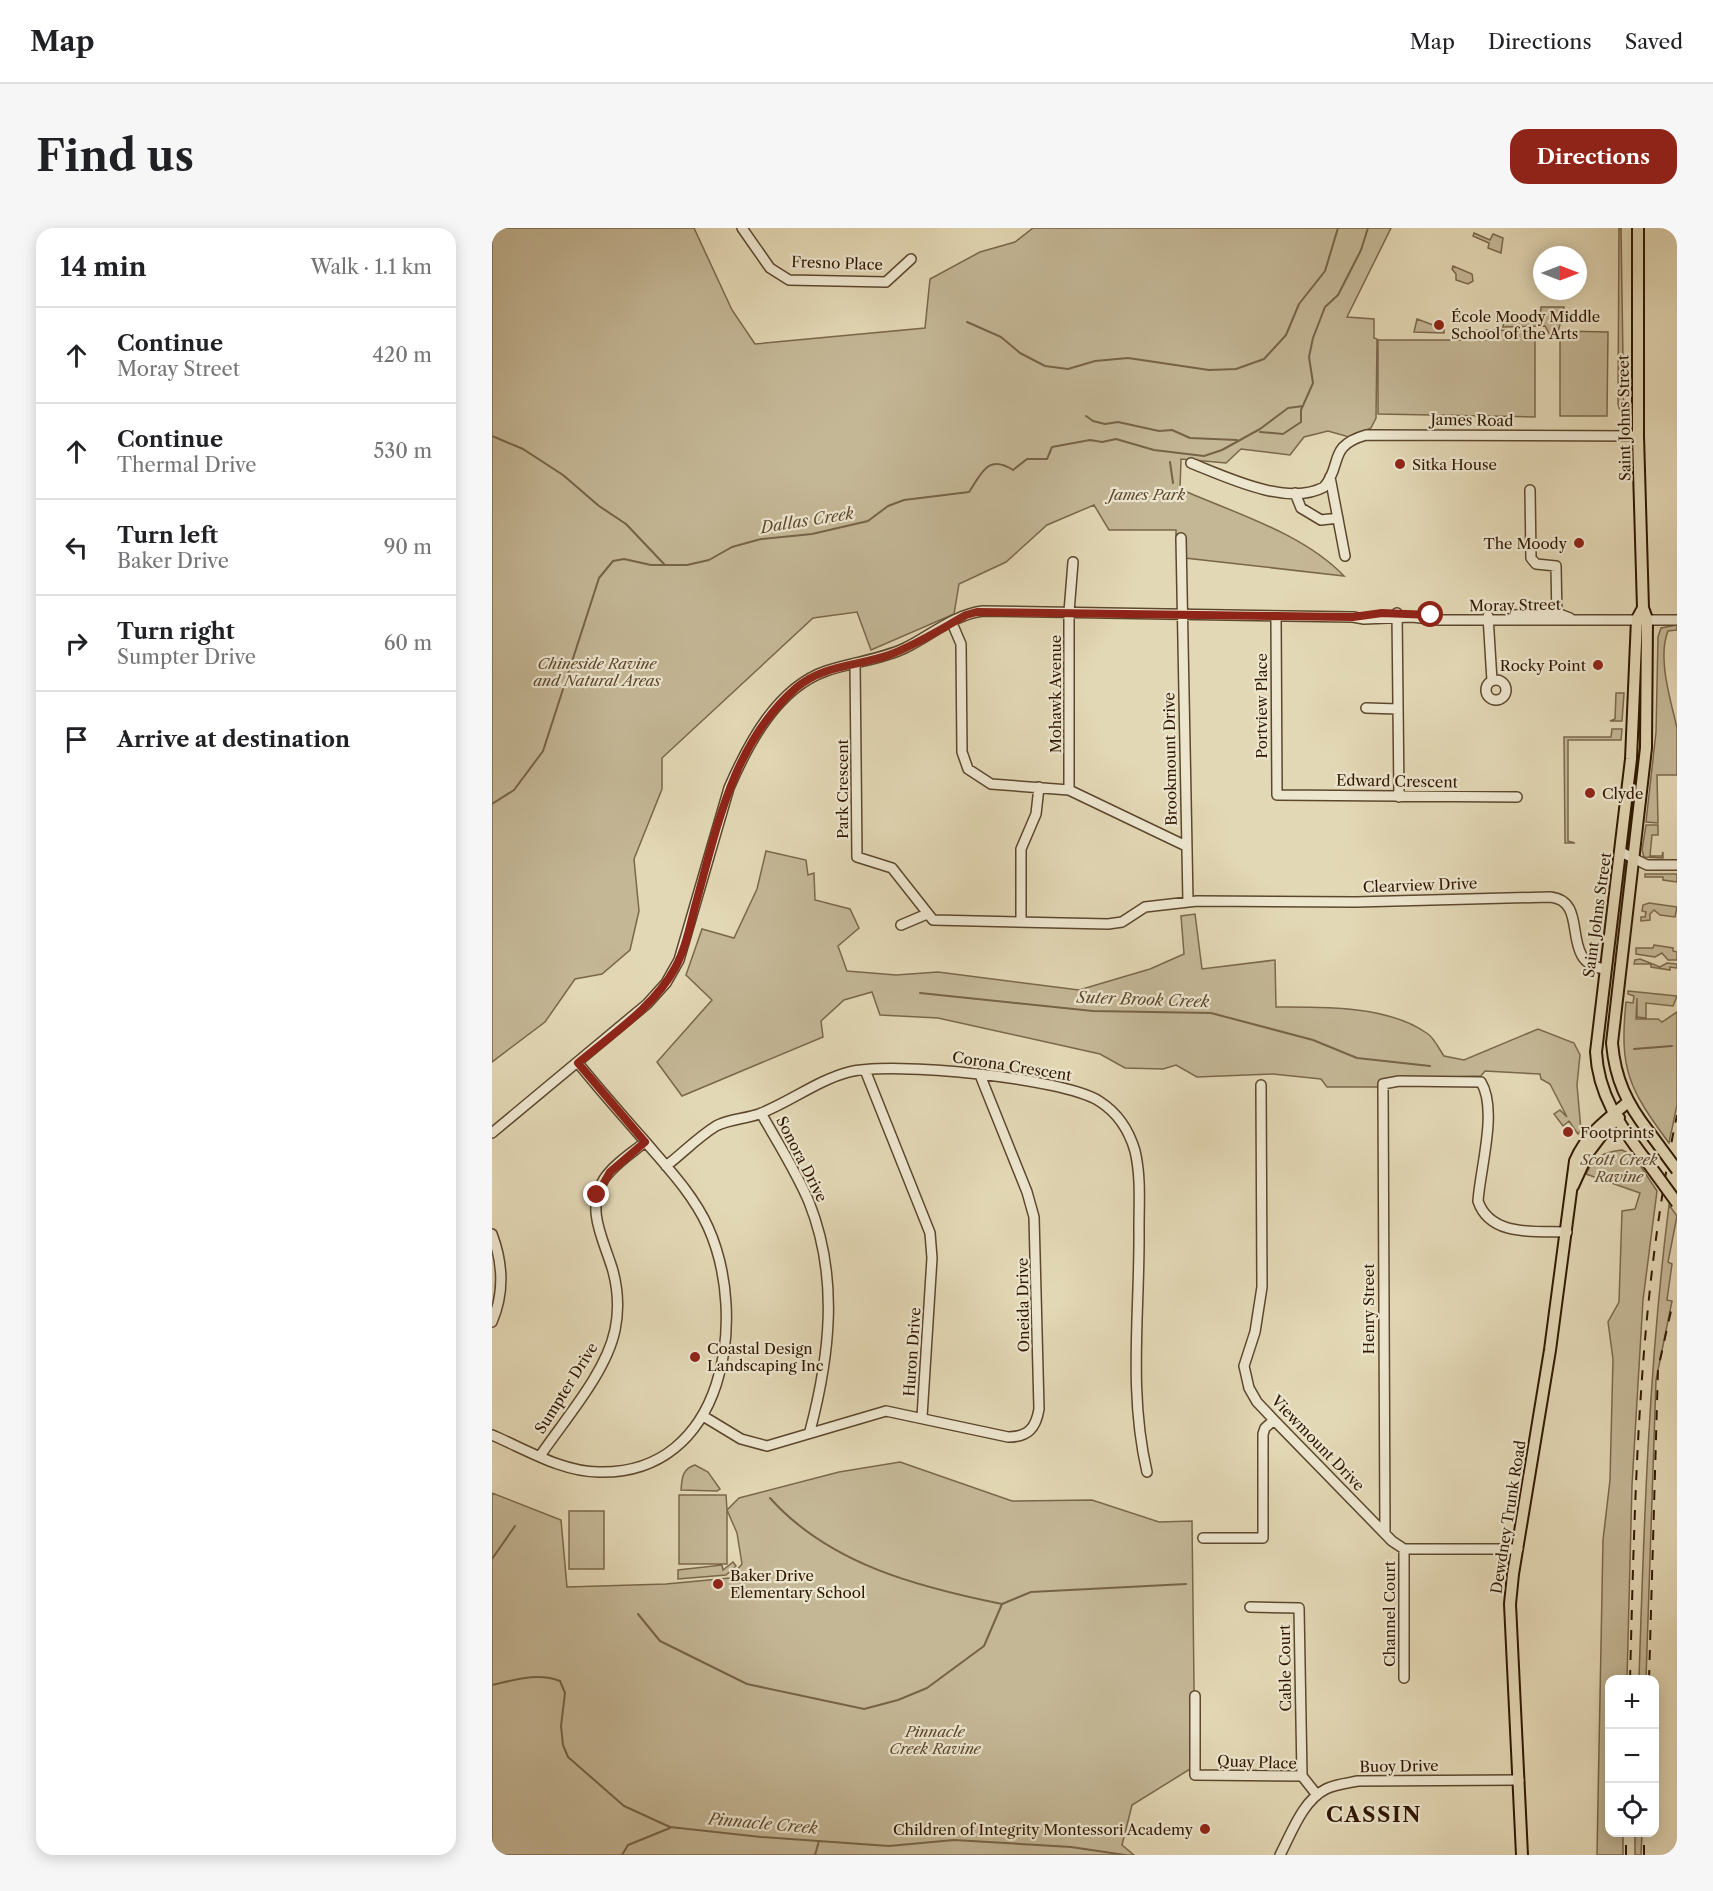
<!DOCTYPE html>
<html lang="en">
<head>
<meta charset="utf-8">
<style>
	:root { --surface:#fff; --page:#f6f6f6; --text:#202124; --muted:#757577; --line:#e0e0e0; --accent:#8f2418 }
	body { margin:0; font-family:"Libre Caslon Text",serif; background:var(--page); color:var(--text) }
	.controls { position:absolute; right:18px; bottom:18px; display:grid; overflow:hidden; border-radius:12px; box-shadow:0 3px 15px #0003 }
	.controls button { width:54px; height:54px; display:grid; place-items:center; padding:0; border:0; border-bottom:2px solid var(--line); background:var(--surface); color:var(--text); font:30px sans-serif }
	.compass { position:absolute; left:1041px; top:18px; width:54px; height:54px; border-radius:50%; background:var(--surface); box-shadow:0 3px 15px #0003; rotate:90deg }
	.stop { position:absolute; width:18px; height:18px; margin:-14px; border:4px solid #8f2418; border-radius:50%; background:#fff }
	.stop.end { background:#8f2418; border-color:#fff; box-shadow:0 2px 6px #0008 }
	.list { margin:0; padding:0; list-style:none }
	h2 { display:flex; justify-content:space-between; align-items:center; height:78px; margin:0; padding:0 24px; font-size:26px }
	h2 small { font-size:20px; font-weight:400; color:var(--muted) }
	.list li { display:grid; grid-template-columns:39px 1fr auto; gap:18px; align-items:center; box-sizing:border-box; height:96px; padding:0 24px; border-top:2px solid var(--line) }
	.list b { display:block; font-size:22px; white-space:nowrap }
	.list p { margin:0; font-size:20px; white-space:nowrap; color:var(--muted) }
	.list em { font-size:20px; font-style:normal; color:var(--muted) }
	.icon { flex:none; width:33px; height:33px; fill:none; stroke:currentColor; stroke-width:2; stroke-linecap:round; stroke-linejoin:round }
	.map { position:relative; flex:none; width:1185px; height:1627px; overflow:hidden; border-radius:18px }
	header { display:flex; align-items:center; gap:36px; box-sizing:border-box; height:84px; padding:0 30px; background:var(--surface); border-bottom:2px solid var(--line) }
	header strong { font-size:28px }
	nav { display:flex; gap:33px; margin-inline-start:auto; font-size:21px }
	.intro { display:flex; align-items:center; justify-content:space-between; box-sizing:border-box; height:144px; padding:0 36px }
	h1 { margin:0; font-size:42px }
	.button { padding:15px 27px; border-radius:18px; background:var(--accent); color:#fff; font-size:21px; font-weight:700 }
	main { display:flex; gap:36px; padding:0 36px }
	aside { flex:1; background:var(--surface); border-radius:18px; box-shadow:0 3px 15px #0003 }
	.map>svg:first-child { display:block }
	.green { fill:#c4b796; stroke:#7a674b; stroke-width:1.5 }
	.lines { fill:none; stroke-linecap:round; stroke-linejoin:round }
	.stream { stroke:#766347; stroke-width:2 }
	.minor-casing { stroke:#5c472d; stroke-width:12 }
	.major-casing { stroke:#2f1700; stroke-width:14 }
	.minor { stroke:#ede6cf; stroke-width:9 }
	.major { stroke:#e3d8b5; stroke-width:10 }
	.rail { stroke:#2f1700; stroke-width:2; stroke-dasharray:10 10; stroke-linecap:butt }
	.major-bridge-casing { stroke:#2f1700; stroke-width:14; stroke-linecap:butt }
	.major-bridge { stroke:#e3d8b5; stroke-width:10 }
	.route { stroke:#8f2418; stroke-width:8 }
	.poi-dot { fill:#8f2418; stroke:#ede6cf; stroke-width:2 }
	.labels { text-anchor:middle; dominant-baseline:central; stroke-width:4.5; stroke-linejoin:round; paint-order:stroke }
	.street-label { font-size:15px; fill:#2f1700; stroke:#ede6cf }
	.poi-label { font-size:15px; fill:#2f1700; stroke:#ede6cf; text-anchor:start }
	.park-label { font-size:15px; font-style:italic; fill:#5c472d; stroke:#ede6cf }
	.water-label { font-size:16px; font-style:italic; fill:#5f4a30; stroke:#ede6cf }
	.district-label { font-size:21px; font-weight:bold; letter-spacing:1.5px; fill:#2f1700; stroke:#ede6cf }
</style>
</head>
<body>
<header>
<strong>Map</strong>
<nav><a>Map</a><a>Directions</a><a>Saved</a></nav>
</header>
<div class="intro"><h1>Find us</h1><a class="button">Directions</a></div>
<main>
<aside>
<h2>14 min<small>Walk · 1.1 km</small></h2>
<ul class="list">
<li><svg class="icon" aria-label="ahead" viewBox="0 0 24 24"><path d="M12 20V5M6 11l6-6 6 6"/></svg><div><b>Continue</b><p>Moray Street</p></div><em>420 m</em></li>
<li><svg class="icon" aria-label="ahead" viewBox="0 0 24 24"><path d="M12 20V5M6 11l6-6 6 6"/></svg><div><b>Continue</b><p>Thermal Drive</p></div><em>530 m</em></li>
<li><svg class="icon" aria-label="left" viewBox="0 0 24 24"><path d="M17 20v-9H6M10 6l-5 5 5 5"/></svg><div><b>Turn left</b><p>Baker Drive</p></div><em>90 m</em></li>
<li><svg class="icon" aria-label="right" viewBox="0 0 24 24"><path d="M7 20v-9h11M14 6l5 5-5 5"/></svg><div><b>Turn right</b><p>Sumpter Drive</p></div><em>60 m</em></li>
<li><svg class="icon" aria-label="arrive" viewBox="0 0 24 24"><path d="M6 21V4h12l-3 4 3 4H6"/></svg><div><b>Arrive at destination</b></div></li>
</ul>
</aside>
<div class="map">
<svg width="1185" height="1627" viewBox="0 0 1185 1627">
	<rect width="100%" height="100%" fill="#e3d8b5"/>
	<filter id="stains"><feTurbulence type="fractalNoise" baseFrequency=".00333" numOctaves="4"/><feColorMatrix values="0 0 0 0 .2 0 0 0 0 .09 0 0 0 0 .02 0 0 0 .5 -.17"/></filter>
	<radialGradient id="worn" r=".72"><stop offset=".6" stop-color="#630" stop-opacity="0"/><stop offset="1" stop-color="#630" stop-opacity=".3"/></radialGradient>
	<!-- green -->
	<path class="green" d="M0,0h202l38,82 23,34 170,-16 5,-49 50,-27 35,-10 18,-14h358l-44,89 27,2v19l3,1 -1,79 -5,10 -22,9 -21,-6 -24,6 -14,18 -49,-6 -15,14 -45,-4 -1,30c54,24 123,44 164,87l-159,-18v-20l-9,-1v-7h-67l-15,-25 -47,20 -41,37 -47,22 -5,30 -83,36 -14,-38 -44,6 -151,140v31l-28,70 5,52 -9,39 -28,24 -27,5 -30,43 -53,40z
		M1127,0h2l3,196 -6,-20z
		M982,5l16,7 3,-6 10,4 -2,15 -13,-5 1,-5 -16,-7z
		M961,38l19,8 1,7 -5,3 -12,-4v-6l-4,-5z
		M1049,79h23l-7,30h-6l-6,-11 -42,1 1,-9h36z
		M925,91l27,10v4l-30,-1z
		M993,102l50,1v86l-157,-3v-74h107z
		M1068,103l48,1 -1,84h-47z
		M1185,397v5l-9,1c-11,27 3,70 9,97 0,15 0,33 0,47h-20l1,48 -12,-1 10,-90 2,-95 3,-9z
		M1124,465h8l-2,28h-12l5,-2z
		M1120,501h10l-1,11h-53v101l7,2h-10l-1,-106h47z
		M1154,597h12v10h-6l-2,21h12l1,-4v6l-19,-1 -2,-7z
		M274,623l40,9 2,15 6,-2 1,27 35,9 9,19 -21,18 9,25 49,4 42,-3 141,18 71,-21 34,-15 -3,-38 14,-2 7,55 73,-9 1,47c46,0 112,-2 152,27 6,4 11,15 16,22l20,4 74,-31 36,14 6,12 -3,30 4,45 -3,4 -9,-13 -6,5 -9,-12 6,-4 7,7 -17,-33 -9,-5 -1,-5 -55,-3 -4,5 -98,3 -6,8h-50l-6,-8 -48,-5 -76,3 -21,-12 -13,4 -38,-1 -25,-14 -162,-36 -58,-3 -8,-23 -28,8 -23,21 2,16 -141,59 -25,-34 55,-62 -26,-25 16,-46 32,9 23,-49z
		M1153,646h32v8l-14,-2v-3h-18z
		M1157,675l28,4 -2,10 -15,-2 -6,-5 -4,4v6l-9,1v-4h4l1,-5 -4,-1 1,-6z
		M1162,717l19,3v3l4,1v8h-9l-6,-7 -7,4 -19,-3v-6h17z
		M1148,731l20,8 7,-4 10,1v4l-7,-1v3l-19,-3v-3h-17l1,-4z
		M1136,763l49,5 -4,10 -27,-3v15l-9,-1v-19l-1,21h22l4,3 15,-10v93l-8,38c-40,-54 -50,-73 -43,-141l7,1 1,-7 -6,-2z
		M1130,922l12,6 23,35 -14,109 -11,185 -5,194 -17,1v152l13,1v22h-26l6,-315 7,-60 3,-121 -5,-37 11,-20 3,-91 13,-2 5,-16 -54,-19c9,-17 16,-22 36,-24z
		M1177,977l8,11 -9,46 4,2 -5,36 5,1 -16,79 -10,299h-7c5,-158 10,-316 30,-474z
		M408,1234l112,39 80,-1 67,22 33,-1 3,245 -63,39 -10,40 12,10h-642v-362l69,27 6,67 99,-3 64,-6 12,-14 -5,-31 -10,-23v54h-48v-69h47l1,15 12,-12 100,-26z
		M203,1237l13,7 12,17 -3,2 -36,-1c1,-12 1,-21 14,-25z
		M77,1283h35v58h-35z
		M241,1334l3,4 -10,9 -48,4v-9l44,-5 1,5z
		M1143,1605h7l-1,22h-6z"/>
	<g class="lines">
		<!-- stream -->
		<path class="stream" d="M475,94l34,15 19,16 25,13 23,3 27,-8 33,-3 81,12 27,-1 28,-10 22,-24 13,-31 26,-33 13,-43
			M594,188l7,5 12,3 13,-2 41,9 13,-1 18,8 47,2
			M768,204l23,2 18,-12v-12l12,-27 -4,-26 4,-19 12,-31 13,-12 23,-45 7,-22
			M0,208l31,13 40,26 36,31 27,18 38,40
			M678,234l3,21
			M0,576l22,-14 29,-39 56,-173 14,-17 11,-2 27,6h36l22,-5 23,-13 29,-8 51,-5 56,-13 20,-15 16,-6 65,-8c12,-17 18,-39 44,-22l14,-11h20l5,-12 38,-7 12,2 14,-3 38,11 50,6 18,-6 38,-21 28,-21 15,-2
			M428,765l173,18 118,2 102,27 44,18 73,8
			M1142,821l38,-3
			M278,1270c59,66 148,89 232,106
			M0,1331l23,-33
			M146,1386l22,27 87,43 117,25 34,-9 29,-12 57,-42 18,-42 29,-12 155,-8
			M0,1457c23,-5 46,-13 68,-4l5,12 -4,33 2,19 5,12 56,49 46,21 91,10 128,9 65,-6 117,7 54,8
			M130,1627l6,-10 42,-17
			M323,1627l4,-14"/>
		<defs>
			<path id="minor" d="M250,0l28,40 19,12 97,2 25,-23
				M699,235c35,14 97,44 133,24 19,-22 3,-41 42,-52l272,1
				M838,249l15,79
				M1038,262l1,68 5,6 20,2 1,53
				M803,265l6,15 20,12 17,-2
				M689,310l7,364
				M905,385l2,184
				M1022,387l43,-2 13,5
				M784,388l1,179 240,2
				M996,388l4,65
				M460,395l9,21 1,108 6,17 23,15 78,6 117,56
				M363,435l2,194 35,11 41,52 175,4 14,-2 23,-15 52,-6 159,1 194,-5c42,4 7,66 55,72
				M994 462a10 10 0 1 1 20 0a10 10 0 1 1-20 0Z
				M874,480l32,1
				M577,562v-178l4,-50
				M1129,624l26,13h30
				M529,694v-73l15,-35 3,-27
				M409,697l26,-11
				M373,842l65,163 2,25 -10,159
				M769,857l1,202 -7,45 -11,34 5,22 8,14 17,18 118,121 12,8h114
				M269,885c16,29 35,58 48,89 30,75 21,153 1,229
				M0,905l155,-129 19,-21 13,-23 50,-172c19,-44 48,-100 97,-117 26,-9 54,-11 79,-23 25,-12 50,-34 78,-37l370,6 11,2 48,-2 27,3h238
				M174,938c17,-13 32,-29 50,-40 13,-7 29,-7 43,-12 31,-12 59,-34 90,-42 44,-11 213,6 250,29 19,12 30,29 36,50 6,25 4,52 4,77 1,82 -11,163 8,244
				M0,1006c11,29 12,60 0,88
				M211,1188l38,23 26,7 119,-35 122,26c20,0 28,-9 31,-28l-5,-192 -7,-25 -47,-117
				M0,1207c33,14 70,37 107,37 126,3 150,-154 109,-245 -15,-33 -41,-60 -65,-88 -22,-25 -44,-50 -65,-76
				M48,1228c25,-37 66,-83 75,-126 4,-19 3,-40 -2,-59 -9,-31 -28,-61 -9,-92 10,-15 28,-26 41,-37
				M893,1306l-2,-450 16,-3 82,1c17,28 -1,87 -3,119 12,36 57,30 89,31
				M711,1310h60v-104l2,-6 9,-8
				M912,1321v129
				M758,1379l49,1 3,168
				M703,1468v79l107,1
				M810,1548l15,19
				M788,1627c11,-21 23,-55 46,-66 10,-5 22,-6 32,-8l161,-1"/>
			<path id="major" d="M1146,0v208l5,172 4,11 -1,129 -34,295c3,36 15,61 37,89
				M1151,380l-6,11 -6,140 -35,293c2,42 24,74 49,107
				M1081,958l15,-33 19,-25 12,-10
				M1030,1627l-12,-251 3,-30 37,-224 25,-189c11,-26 31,-41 52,-58"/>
		</defs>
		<!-- minor casing -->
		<use href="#minor" class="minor-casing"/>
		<!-- major casing -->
		<use href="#major" class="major-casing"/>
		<!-- minor -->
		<use href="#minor" class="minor"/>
		<!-- major -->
		<use href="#major" class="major"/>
		<!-- rail -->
		<path class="rail" d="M1138,1452c5,-189 8,-380 47,-565
			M1157,1452l9,-311 15,-67
			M1134,1627v-23
			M1152,1627v-23"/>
		<defs>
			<path id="major-bridge" d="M1157,904l28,38
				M1153,931l32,44"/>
		</defs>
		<!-- major-bridge casing -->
		<use href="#major-bridge" class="major-bridge-casing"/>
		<!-- major-bridge -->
		<use href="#major-bridge" class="major-bridge"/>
	</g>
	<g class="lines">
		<!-- route -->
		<path class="route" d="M105,967l13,-23 35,-30 -67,-79c33,-28 76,-56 97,-95 11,-20 15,-43 21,-65 21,-76 37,-160 100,-215 26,-23 62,-22 93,-33 27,-10 52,-26 77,-40l11,-3 299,4 77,1 29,-4 49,2"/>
	</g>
	<!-- markers -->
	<g class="poi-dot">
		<circle cx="947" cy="97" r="6"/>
		<circle cx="908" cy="236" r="6"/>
		<circle cx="1087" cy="315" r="6"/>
		<circle cx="1106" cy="437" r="6"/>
		<circle cx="1098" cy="565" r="6"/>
		<circle cx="1076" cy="904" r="6"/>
		<circle cx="203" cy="1129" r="6"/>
		<circle cx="226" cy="1356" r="6"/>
		<circle cx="713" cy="1601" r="6"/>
	</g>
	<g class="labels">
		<!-- street labels -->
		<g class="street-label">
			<text transform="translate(345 35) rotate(2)">Fresno Place</text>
			<text transform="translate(1132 190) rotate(-91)">Saint Johns Street</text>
			<text transform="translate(980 192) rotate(1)">James Road</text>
			<text transform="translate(1023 377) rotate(-1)">Moray Street</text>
			<text transform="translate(563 466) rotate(-90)">Mohawk Avenue</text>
			<text transform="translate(769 478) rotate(-90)">Portview Place</text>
			<text transform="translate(678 531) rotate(-91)">Brookmount Drive</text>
			<text transform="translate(905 553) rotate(1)">Edward Crescent</text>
			<text transform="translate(350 561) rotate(-90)">Park Crescent</text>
			<text transform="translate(928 657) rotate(-2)">Clearview Drive</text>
			<text transform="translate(1105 687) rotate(-82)">Saint Johns Street</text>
			<text transform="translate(520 838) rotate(9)">Corona Crescent</text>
			<text transform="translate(310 931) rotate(63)">Sonora Drive</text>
			<text transform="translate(531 1077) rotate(-91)">Oneida Drive</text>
			<text transform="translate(876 1081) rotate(-90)">Henry Street</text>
			<text transform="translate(420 1124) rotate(-86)">Huron Drive</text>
			<text transform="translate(74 1160) rotate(-58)">Sumpter Drive</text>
			<text transform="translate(826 1215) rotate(46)">Viewmount Drive</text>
			<text transform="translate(1016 1289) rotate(-81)">Dewdney Trunk Road</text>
			<text transform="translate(897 1386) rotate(-90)">Channel Court</text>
			<text transform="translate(793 1440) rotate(-91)">Cable Court</text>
			<text transform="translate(765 1534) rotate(2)">Quay Place</text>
			<text transform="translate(907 1538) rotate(-1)">Buoy Drive</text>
		</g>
		<!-- poi labels -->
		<g class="poi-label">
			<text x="959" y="88">École Moody Middle<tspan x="959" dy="17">School of the Arts</tspan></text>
			<text x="920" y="236">Sitka House</text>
			<text x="1075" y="315" text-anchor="end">The Moody</text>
			<text x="1094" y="437" text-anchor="end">Rocky Point</text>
			<text x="1110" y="565">Clyde</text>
			<text x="1088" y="904">Footprints</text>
			<text x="215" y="1120">Coastal Design<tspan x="215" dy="17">Landscaping Inc</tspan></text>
			<text x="238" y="1347">Baker Drive<tspan x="238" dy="17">Elementary School</tspan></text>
			<text x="701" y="1601" text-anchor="end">Children of Integrity Montessori Academy</text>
		</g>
		<!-- park labels -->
		<g class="park-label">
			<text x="655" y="266">James Park</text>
			<text x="105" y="435">Chineside Ravine<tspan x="105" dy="17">and Natural Areas</tspan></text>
			<text x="1127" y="931">Scott Creek<tspan x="1127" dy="17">Ravine</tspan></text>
			<text x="443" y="1503">Pinnacle<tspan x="443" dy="17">Creek Ravine</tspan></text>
		</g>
		<!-- water labels -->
		<g class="water-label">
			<text transform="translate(315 292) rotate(-9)">Dallas Creek</text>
			<text transform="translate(651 771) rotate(2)">Suter Brook Creek</text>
			<text transform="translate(271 1595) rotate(5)">Pinnacle Creek</text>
		</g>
		<!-- district labels -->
		<g class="district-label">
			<text x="882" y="1586">CASSIN</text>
		</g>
	</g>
	<rect width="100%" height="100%" filter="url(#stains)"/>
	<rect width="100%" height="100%" fill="url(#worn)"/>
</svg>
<div class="controls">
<button>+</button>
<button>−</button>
<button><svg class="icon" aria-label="locate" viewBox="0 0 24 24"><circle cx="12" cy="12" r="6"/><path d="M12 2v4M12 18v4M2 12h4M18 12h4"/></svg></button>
</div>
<svg class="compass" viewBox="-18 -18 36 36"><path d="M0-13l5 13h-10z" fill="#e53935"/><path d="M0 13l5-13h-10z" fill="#757577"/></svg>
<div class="stop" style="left:939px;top:387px"></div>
<div class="stop end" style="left:105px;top:967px"></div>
</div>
</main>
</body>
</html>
